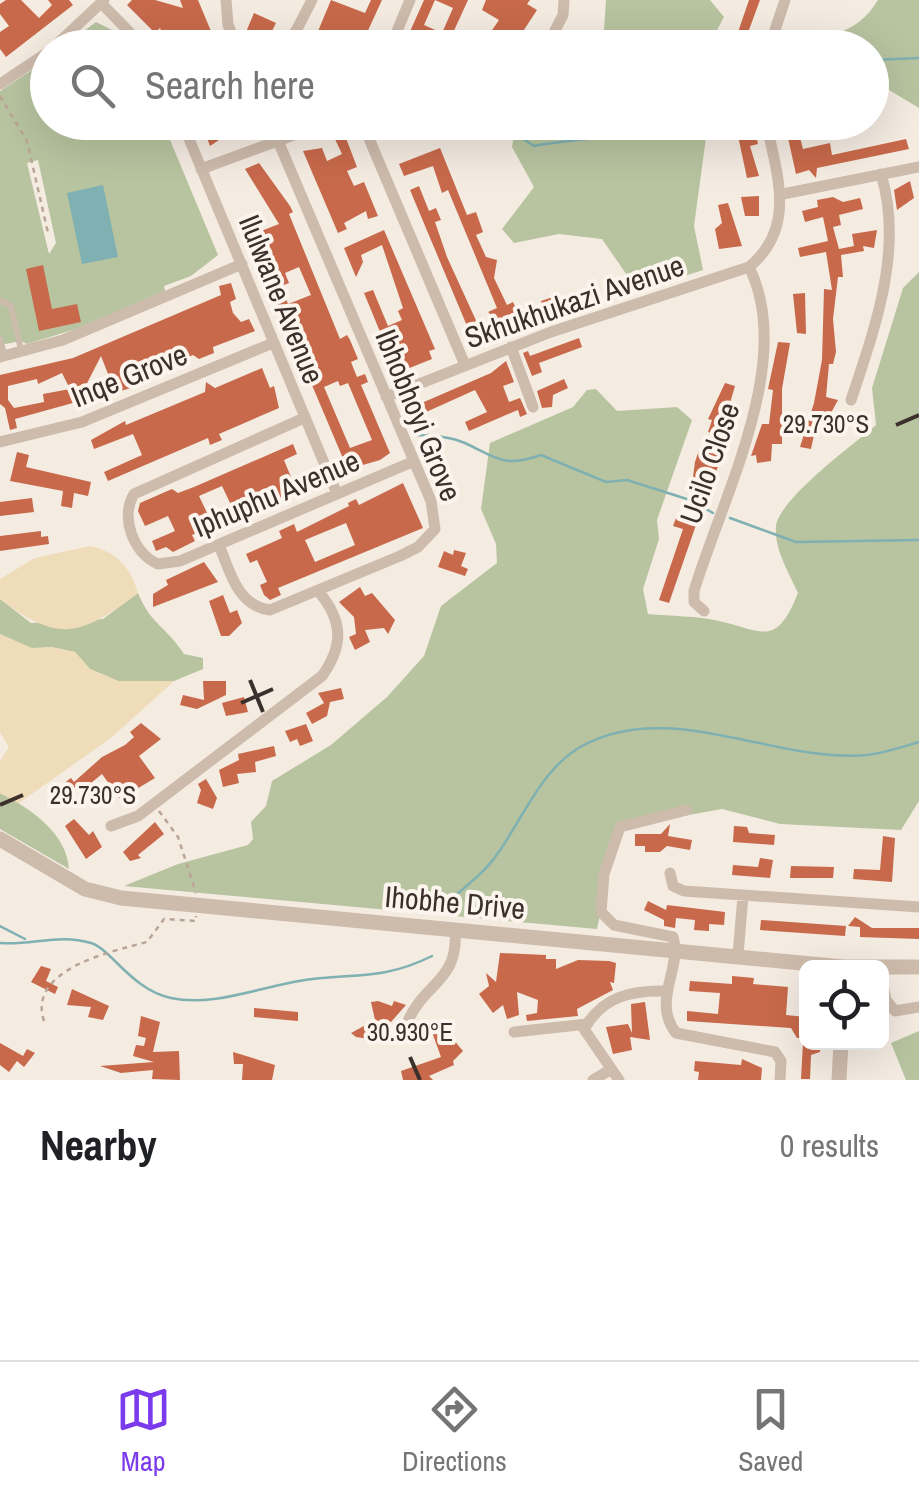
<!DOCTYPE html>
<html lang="en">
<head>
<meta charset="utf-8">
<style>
	:root { --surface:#fff; --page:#f6f6f6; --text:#202124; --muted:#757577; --line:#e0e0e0; --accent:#7c3aed }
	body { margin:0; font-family:"Archivo Narrow",sans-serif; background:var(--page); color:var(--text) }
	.controls { position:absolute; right:30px; bottom:30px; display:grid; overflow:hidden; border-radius:15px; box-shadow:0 10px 40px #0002 }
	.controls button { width:90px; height:90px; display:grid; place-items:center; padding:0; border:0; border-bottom:2px solid var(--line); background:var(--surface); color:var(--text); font:50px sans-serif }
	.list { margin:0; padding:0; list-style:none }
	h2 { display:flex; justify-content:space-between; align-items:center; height:130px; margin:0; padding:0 40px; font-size:42px }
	h2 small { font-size:32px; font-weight:400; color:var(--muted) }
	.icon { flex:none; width:55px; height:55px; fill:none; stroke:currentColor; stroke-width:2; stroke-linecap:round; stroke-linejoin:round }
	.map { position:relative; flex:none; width:919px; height:1080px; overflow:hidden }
	.search { position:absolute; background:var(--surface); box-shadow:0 10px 40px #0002; left:30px; right:30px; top:30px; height:110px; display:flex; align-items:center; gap:25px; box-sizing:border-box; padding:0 35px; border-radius:55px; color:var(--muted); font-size:38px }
	.sheet { height:280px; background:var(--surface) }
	nav { display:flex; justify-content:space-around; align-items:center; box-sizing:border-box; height:140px; border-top:2px solid var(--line); background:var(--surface); font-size:28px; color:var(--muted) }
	nav a { display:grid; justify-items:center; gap:5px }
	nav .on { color:var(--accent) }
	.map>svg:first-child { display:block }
	.green { fill:#b8c4a0; fill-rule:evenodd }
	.sand { fill:#efdcb8 }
	.water { fill:#7fb0b2 }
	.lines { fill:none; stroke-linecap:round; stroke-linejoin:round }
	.stream { stroke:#7fb0b2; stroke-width:2.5 }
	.building { fill:#c8694b; fill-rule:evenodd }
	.path { stroke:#b9a596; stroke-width:2.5; stroke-dasharray:5 5; stroke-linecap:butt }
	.service { stroke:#cdbbac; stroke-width:6 }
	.minor { stroke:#cdbbac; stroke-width:11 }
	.tertiary { stroke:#cdbbac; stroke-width:15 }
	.ticks { fill:none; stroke:#3b302b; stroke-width:4 }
	.labels { text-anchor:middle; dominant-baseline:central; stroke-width:8; stroke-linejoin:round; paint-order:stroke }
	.street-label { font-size:30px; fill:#3b302b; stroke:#fbf5ee }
	.ticks-label { font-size:25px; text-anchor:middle; fill:#3b302b; stroke:#fbf5ee; stroke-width:8; stroke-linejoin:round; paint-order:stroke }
</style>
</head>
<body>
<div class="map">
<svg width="919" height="1080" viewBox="0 0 919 1080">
	<rect width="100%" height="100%" fill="#f4ebe1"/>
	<!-- green -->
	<path class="green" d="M606,0h104l14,17 -16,30h-117l13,-17z
		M878,0h41v108l-35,-21h-12v-39l-86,-1 2,-4c40,-8 67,-6 90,-43z
		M96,22l18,9 14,16h-65z
		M47,60l1,62 115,1 55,132 -27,21 -27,10 1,5 -89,38 -49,15 -6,-3 -21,4v-254zM38,160l18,83 -7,11 -22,-91z
		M516,123h192l-14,103 9,44 -65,21 -36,-52 -43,-5 -45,9 -12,-14 32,-42 -22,-40z
		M919,272v529l-18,29 -121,-6 -58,-15 -95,17 -12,18 -18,85 -473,-43 54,-22 70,-19 5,-6 -2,-17 15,-16 6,-25 59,-36 56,-48 37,-41 17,-50 56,-43 -1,-19 -15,-35 9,-66 83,-36 14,-17 9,-1 21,22 60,-4 15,13 -35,100 2,19 -16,50 5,25c23,2 49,2 71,7 44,10 57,27 79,-28 -9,-20 -24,-44 -22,-67 3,-27 78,-82 100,-101l-4,-37 31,-100z
		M138,593c13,32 28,33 46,61l19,4v11l-29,12h-56l-28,-12 -15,-17 -24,-5 -19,2 -32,-15v-35l31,24 72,-4z
		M0,793c30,15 67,40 69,76l-69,-40z
		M919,1031v49h-13l-15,-37z"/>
	<!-- sand -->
	<path class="sand" d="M90,546c26,5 41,22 48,47 -58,43 -78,51 -138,6v-20l35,-21z
		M0,634l32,14 19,-1 24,5 15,17 28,12h56l-62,56 -93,66 -19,-10v-32l9,-14 -9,-15z"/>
	<!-- water -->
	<path class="water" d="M103,185l15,72 -36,7 -15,-71z"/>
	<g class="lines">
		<!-- stream -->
		<path class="stream" d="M872,60l47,-2
			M454,132l57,-1 23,15c34,-7 124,-11 148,-24
			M416,435c16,1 33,1 49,8 32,15 39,25 76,12l65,27 21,-2 63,20 23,13
			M730,518l66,24 123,-2
			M443,906c18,-16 42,-33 55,-53 25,-35 44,-85 84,-107 87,-48 192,17 285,9 18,-2 35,-8 52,-13
			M0,926l25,13
			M0,943c31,3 59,-10 91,0 20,6 41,47 80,55 40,9 87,-10 128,-17 51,-9 81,1 133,-25"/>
	</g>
	<!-- building -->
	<path class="building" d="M6,0h15l18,18 13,-13 -4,-5h21l4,5 -67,52 -6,-8v-17l9,-6 -9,-12v-10z
		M132,0h23l28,8 -3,-8h18l20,48h-21l-3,-8 -26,7 -8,-19 -5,5 -28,-28z
		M331,0l34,13 6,-13h11l-22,48h-49z
		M424,0h44l-22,48 -42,-3zM435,0l18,8 -11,25 -18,-8z
		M486,0h44l-3,4 10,6 -19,29 -8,-5 -7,12 -15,-10 11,-16 -17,-10z
		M749,0h11l-14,38 -9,-3z
		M254,13l22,10 -8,16 -6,2 -16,-9z
		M201,122h48l2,6 -9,4 -2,-6 -30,20z
		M735,122h10l2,11 8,-2 3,13 -8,2 9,30 -12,2z
		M797,126l6,23 27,-6 2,12 74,-16 3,10 -92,19 -1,10 -7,-8 -13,4 -10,-45z
		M344,133l13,34 -10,4 7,15 10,-4 14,34 -10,3 -2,-8 -22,12 3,6 -9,4 -35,-82 19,-3 5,13 15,-7 -8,-17z
		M440,148l27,67 9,-3 7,20 -7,3 10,22 11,3 -3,18 13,27 6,-3 8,16 -21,9 2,14 -11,-11 -20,8 3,6 -6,3 -1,-21 -57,-136 9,-4 10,25 7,-3 5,12 -6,2 12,35 32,70 18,-7 -9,-8 9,-4 -49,-118 -6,3 -9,-27 -29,10 -5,-12z
		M259,163l31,43 3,6 -4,2 51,125 7,-4 3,5 8,19 -7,3 6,15 8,-3 3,8 -7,3 29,68 -10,7 -38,11 -5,-13 5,-2 -91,-215v-6l28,-11 -34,-55zM299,267l12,28 -23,9 -7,-18 8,-3 -4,-10zM338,381l2,5 8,-3 24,57 -22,8 -26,-61z
		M910,181l4,17 -17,12 -3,-20z
		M759,196v20h-14l-4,-19z
		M833,197l10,5 17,-4 3,11 -24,6 2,10 -8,2 6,22 15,-3 -2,-12 25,-4 -3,18 -11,-2 1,5 -23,4 2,22h-5l-5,42 3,33 -3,12h-4l-3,33 12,3 -13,24 -8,-3 -6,28 -11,-2 14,-44 8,-43 2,-71 8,1 -6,-38 -26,5 -2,-9 30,-7 -5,-24 -18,5 -3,-11 16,-4 -1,-7z
		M728,203l14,43 -23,3 -4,-20 7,-6 -4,-18z
		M384,230l51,119 -6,2 3,8 -40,16 -17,-32 8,-4 -19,-46 9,-3 15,36 14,-6 -4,-9 5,-3 -21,-63 -21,10 2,7 -7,15 -12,-29z
		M43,265l9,44 25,-5 4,18 -42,9 -13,-62z
		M231,283l5,16 -6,3 3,11 8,9 8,-3 6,12 -42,16 1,6 -15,6 -6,-4 -44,18 -15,7 3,6 -29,9 1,4 -8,3 -3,-6 -83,23 2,9 -7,2 -5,-22 -5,-4v-29l73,-17 148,-63 -2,-9zM101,356l9,23 -27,12zM62,373l8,16 -27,5 1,8 -30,6 -6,-8v-14l29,-7 1,5z
		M590,286l3,10 -49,14 -3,-9 12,-4 2,7z
		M805,293l1,41 -9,-1 -4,-39z
		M579,338l3,9 -43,16 3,9 -10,4 -9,-23 5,-2 2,5z
		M778,342l12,1 -8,46v55h-10l-1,17 -14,2 -1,-8 -5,1 11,-32h7l4,-34 -5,-1z
		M506,361l8,21 -11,4 6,16 11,-4 7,16 -7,3 -2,-7 -5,2 -44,19 -4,-9 22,-10 -12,-22 -60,27 -5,-9 81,-35z
		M262,368l8,20 4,-2 5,22 -60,26 3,6 -12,5 -2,-7 -100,43 -4,-9 38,-17 -9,-21 -39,15 -3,-9 34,-19 1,4 79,-33 1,-10 9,6z
		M564,379l4,9 -15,7 -1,12 -10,1 -5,-17z
		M725,383l10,3 -7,24 6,13 -8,9 -4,26 -14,31 -16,-5 3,-22 4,-12 8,3 7,-19 -6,-2 4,-12 -4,-1z
		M293,444l4,10 -13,6 9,22 14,-6 4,9 -119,50 3,6 -22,11 -7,-5 -10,4 -4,-10 23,-10 -7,-15 -23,10 -7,-15 2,-8 32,-14 6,4 16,-6zM222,486l10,21 -23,10 -10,-21z
		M17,452l12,3 -3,12 65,15 -3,14 -14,-3 -2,15 -11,-2 2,-15 -53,-10z
		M403,483l20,45 -145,60 3,7 -11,5 -6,-5 -4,-10 7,-3 -10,-22 -7,3 -4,-9 36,-16 -3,-7 15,-7 3,8 52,-26 -1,-3 8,-4 3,6zM346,523l9,22 -40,17 -10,-22z
		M32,498l2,14 -34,4v-14z
		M676,518l20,7 -27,78 -10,-3 24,-71 -10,-3z
		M41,531v6l7,-1 1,8 -49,7v-15z
		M454,550l12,3 -5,13 7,3 -3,7 -27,-9 6,-16 9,4z
		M204,562l14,20 -65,25v-13l15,-9 -2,-5z
		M360,587l5,9 7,-3 23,27 -7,14 -4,-6 -19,2 5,12 -15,8 -6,-13 7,-3 -2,-17 -15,-15z
		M223,595l7,18 7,-3 5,13 -13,13h-8l-12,-35z
		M203,681h23v14l-29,14 -17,-4 3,-10 21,5z
		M341,688l3,11 -14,3 -3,14 -15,8 -6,-11 18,-10 -6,-10z
		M244,697l4,15 -22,4 -4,-13z
		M141,723l20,16 -22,17 16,22 -35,21 -18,-25 -22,18 -6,-3 -5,3 -6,-8 8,-6 3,4 28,-25 23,-12 9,-8 -4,-5z
		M306,724l7,17 -13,5 -3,-7 -7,3 -5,-11z
		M274,746l2,10 -21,6 1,10 -19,2 2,9 -16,4 -4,-17 20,-10 -1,-6z
		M206,779l11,19 -4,11 -16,-6 4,-13 -3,-6z
		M74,819l15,16 4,-4 9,16 -16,12 -21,-33z
		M155,822l9,12 -26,21 3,3 -11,3 -7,-9z
		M670,824l-2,12 24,4 -2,10 -23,-4 -7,6h-15v-6h-10v-12h26z
		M734,826l13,1 2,6 26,2 -1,10 -41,-3z
		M883,836l12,2 -3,44 -39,-3 1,-10 26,1z
		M760,858l13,2 -3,18 -38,-3 1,-10 25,2z
		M791,866l43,1 -1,11h-43z
		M648,901l18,9 1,-5 58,7 -1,13 -15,-1v7l-15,-1 1,-10 -19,-2 -1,10 -11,-2v-6l-20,-10z
		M855,917l17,11h47v11l-59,-2v-10l-12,-1z
		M761,920l85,6 -1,10 -85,-6z
		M500,953l46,2v4h10v10l22,-9 31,1 7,2 -2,20 -4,-1 3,8 -36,19 1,7 -51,5 -1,-6 11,-2 1,-13 -21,-8 2,23 -12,4 -4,-14 -10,8 -14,-19 10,-8 -3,-13 10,9z
		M41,966l10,3 -5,12 12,6 -3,7 -24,-12z
		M732,976l22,2 -1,6 35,3 -2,28 20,2v21h-9l-6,-10 -104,-7v-10l31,3 2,-21 -31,-2 1,-10 42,3z
		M72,989l37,17 -6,14 -15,-3 3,-10 -24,-2z
		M378,1001l14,5 2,-5 12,4 -31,35 -19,-3 -5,-4 24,-13 -4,-18z
		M645,1002l5,38 -20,-3 2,13 -19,4 -7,-27 22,-3 4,9 -1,-29z
		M254,1008l44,4v9l-44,-4z
		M141,1016l19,6 -7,30 26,-1 1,29 -28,-1 1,-9 -32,3 -21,-7 54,-4 -21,-6 3,-11 8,1 2,-8 -8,-2z
		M442,1030l3,15 8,-6 10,12 -10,10 1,4 -25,11 4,4h-30l-2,-9 40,-14 -9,-25z
		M803,1042h18l-1,10 -9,3 -1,24h-9z
		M0,1043l23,13 4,-7 8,4 -11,14 -7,-6 -8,11 -9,-7z
		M233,1052l42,13 -3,15h-30l1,-16h-9z
		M742,1059l20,9 -1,12h-63l1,-8 -5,-1 1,-10 46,4z"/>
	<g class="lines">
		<!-- path -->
		<path class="path" d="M0,96l27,45 21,92
			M159,811l19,26 18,56
			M44,1021c-17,-51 65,-69 103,-79l17,-23 32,2v-5"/>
		<!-- service -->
		<path class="service" d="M0,300l11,6 10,44
			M0,339l4,15"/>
		<!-- minor -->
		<path class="minor" d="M226,0l2,25 10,23
			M101,3l44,45
			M53,48l51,-48
			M280,48l16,-17 16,-31
			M390,48l20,-48
			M546,48l17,-33 1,-15
			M769,48l16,-48
			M0,84l48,-32
			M182,122l155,372
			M362,122l103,243
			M201,169l128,-47
			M783,194l136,-27
			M511,347l22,60
			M0,357l63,-17 179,-76
			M386,397l165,-65 198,-65c48,-39 28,-93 17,-145
			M851,400c24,-72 53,-151 30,-226
			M304,418l-170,76c-14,23 -1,59 24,70l22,-3 232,-99
			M0,442l82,-20 191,-79
			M219,545c11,26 18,61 51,65l130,-54 18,-9 17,-18 -4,-28 -161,-379
			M704,611l-10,-9v-11c28,-93 102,-231 55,-324
			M687,810l-67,17 -16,47 -3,38 13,13 59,12c10,30 -22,64 3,96l99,19 6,9 -1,19
			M111,826l27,-10 184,-140c22,-31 21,-55 -3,-84
			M670,873l3,13 11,5 235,16
			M738,955l5,-59
			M882,980l4,20 9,11 24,-4
			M408,1021c17,-39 51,-40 47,-91
			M514,1032l73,-8
			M593,1080l17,-10
			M619,1080l-35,-51c19,-33 48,-39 83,-38"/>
		<!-- tertiary -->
		<path class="tertiary" d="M0,839l85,50 36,9 722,69h76
			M839,1080l2,-38"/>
	</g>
	<!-- ticks -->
	<path class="ticks" d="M896,425l23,-10M250,680l13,32M241,703l32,-14M0,805l23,-10M410,1057l10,23"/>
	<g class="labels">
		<!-- street labels -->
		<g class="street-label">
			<text transform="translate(282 299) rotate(68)">Ilulwane Avenue</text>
			<text transform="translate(574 301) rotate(-19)">Skhukhukazi Avenue</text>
			<text transform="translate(129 375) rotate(-22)">Inqe Grove</text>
			<text transform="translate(419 415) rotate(68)">Ibhobhoyi Grove</text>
			<text transform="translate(709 463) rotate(-71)">Ucilo Close</text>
			<text transform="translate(276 493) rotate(-23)">Iphuphu Avenue</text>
			<text transform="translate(455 902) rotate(5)">Ihobhe Drive</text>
		</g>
	</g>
	<g class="ticks-label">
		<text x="826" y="433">29.730°S</text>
		<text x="93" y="804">29.730°S</text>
		<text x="410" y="1041">30.930°E</text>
	</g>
</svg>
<div class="controls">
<button><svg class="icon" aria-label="locate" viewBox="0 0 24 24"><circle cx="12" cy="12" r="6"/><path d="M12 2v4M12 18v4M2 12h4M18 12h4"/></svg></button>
</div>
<div class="search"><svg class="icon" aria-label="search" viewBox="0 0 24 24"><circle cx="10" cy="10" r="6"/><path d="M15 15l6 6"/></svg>Search here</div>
</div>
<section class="sheet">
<h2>Nearby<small>0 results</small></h2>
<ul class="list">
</ul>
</section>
<nav>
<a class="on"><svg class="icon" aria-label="map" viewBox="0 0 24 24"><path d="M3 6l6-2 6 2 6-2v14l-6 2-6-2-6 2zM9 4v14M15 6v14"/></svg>Map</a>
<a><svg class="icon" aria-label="directions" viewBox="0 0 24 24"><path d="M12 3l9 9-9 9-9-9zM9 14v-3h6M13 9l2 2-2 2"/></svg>Directions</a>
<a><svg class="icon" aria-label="saved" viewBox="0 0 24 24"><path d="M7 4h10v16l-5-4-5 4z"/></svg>Saved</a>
</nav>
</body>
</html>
